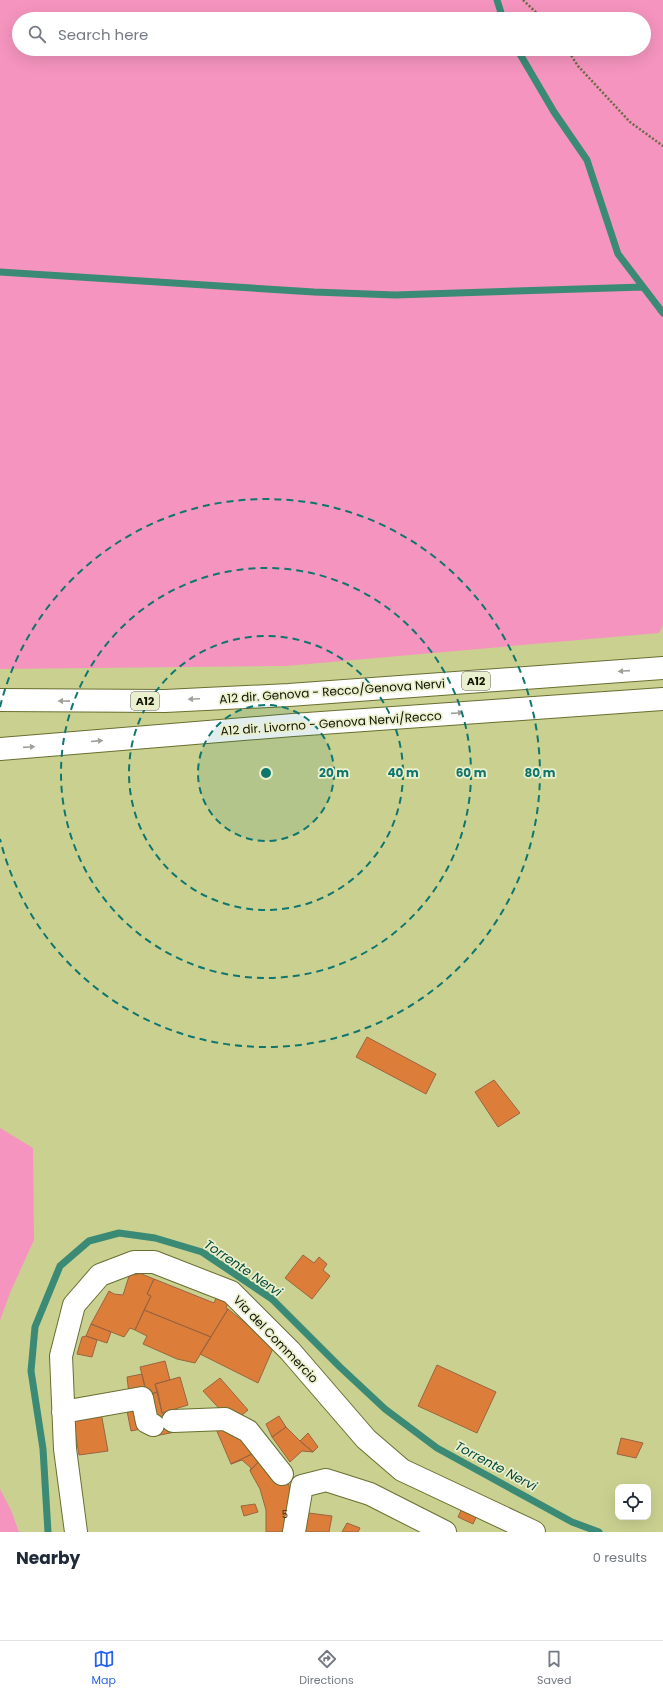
<!DOCTYPE html>
<html lang="en">
<head>
<meta charset="utf-8">
<style>
	:root { --surface:#fff; --page:#f6f6f7; --text:#1f2937; --muted:#747a83; --line:#e0e1e3; --accent:#2563eb }
	body { margin:0; font-family:Poppins,sans-serif; background:var(--page); color:var(--text) }
	.controls { position:absolute; right:12px; bottom:12px; display:grid; overflow:hidden; border-radius:8px; box-shadow:0 4px 16px #0002 }
	.controls button { width:36px; height:36px; display:grid; place-items:center; padding:0; border:0; border-bottom:1px solid var(--line); background:var(--surface); color:var(--text); font:20px sans-serif }
	.list { margin:0; padding:0; list-style:none }
	h2 { display:flex; justify-content:space-between; align-items:center; height:52px; margin:0; padding:0 16px; font-size:17px }
	h2 small { font-size:13px; font-weight:400; color:var(--muted) }
	.icon { flex:none; width:22px; height:22px; fill:none; stroke:currentColor; stroke-width:2; stroke-linecap:round; stroke-linejoin:round }
	.map { position:relative; flex:none; width:663px; height:1532px; overflow:hidden }
	.search { position:absolute; background:var(--surface); box-shadow:0 4px 16px #0002; left:12px; right:12px; top:12px; height:44px; display:flex; align-items:center; gap:10px; box-sizing:border-box; padding:0 14px; border-radius:22px; color:var(--muted); font-size:15px }
	.sheet { height:108px; background:var(--surface) }
	nav { display:flex; justify-content:space-around; align-items:center; box-sizing:border-box; height:56px; border-top:1px solid var(--line); background:var(--surface); font-size:11px; color:var(--muted) }
	nav a { display:grid; justify-items:center; gap:2px }
	nav .on { color:var(--accent) }
	.map>svg:first-child { display:block }
	.green { fill:#f594be; fill-rule:evenodd }
	.lines { fill:none; stroke-linecap:round; stroke-linejoin:round }
	.stream { stroke:#3a8a75; stroke-width:7 }
	.building { fill:#dc7e3a; stroke:#9a6441 }
	.street-casing { stroke:#696e30; stroke-width:24 }
	.highway-casing { stroke:#696e30; stroke-width:24 }
	.path { stroke:#686b43; stroke-width:2.5; stroke-dasharray:2 2; stroke-linecap:butt }
	.street { stroke:#fff; stroke-width:22 }
	.highway { stroke:#fff; stroke-width:22 }
	.oneway { fill:#a1a199 }
	.ring { fill:none; stroke:#0f766e; stroke-width:2; stroke-dasharray:7 5 }
	.labels { text-anchor:middle; dominant-baseline:central; stroke-width:3.5; stroke-linejoin:round; paint-order:stroke }
	.number-label { font-size:10px; fill:#452e0e }
	.shield { fill:#eaefce; stroke:#54563e; stroke-width:1 }
	.shield-label { font-size:11px; font-weight:bold; fill:#131400 }
	.street-label { font-size:12px; fill:#131400; stroke:#eaefce }
	.water-label { font-size:13px; font-style:italic; fill:#004839; stroke:#eaefce }
	.centre { fill:#0f766e; stroke:#eaefce; stroke-width:2 }
	.ring-label { font-size:12px; text-anchor:middle; font-weight:bold; fill:#0f766e; stroke:#eaefce; stroke-width:3.5; stroke-linejoin:round; paint-order:stroke }
</style>
</head>
<body>
<div class="map">
<svg width="663" height="1532" viewBox="0 0 663 1532">
	<rect width="100%" height="100%" fill="#cad190"/>
	<!-- green -->
	<path class="green" d="M0,0h663v625l-4,8 -373,33 -286,3zM19,19h625v30h-625z
		M0,1128l33,20 1,92 -24,53 -10,28z
		M0,1489l11,21 8,22h-19z"/>
	<g class="lines">
		<!-- stream -->
		<path class="stream" d="M497,0l6,19
			M517,49l37,63 33,48 31,94 45,59
			M0,272l314,20 81,3 248,-8
			M48,1532l-5,-83 -12,-78 4,-44 25,-61 29,-25 30,-8 36,5 47,14 70,47 68,68 45,42 52,39 135,74 27,10"/>
	</g>
	<!-- building -->
	<path class="building" d="M367,1037l69,37 -10,20 -70,-37z
		M494,1080l26,33 -22,14 -23,-35z
		M303,1255l11,8 5,-6 8,7 -4,6 7,6 -18,23 -27,-21z
		M130,1273l7,2 2,-2 15,6 -7,15 4,2 -16,34 -5,-2 -6,9 -33,-13 18,-33 5,3 9,1z
		M154,1279l60,24 4,-10 12,5 -4,10 2,1 -17,28 -67,-27 7,-14 -4,-2z
		M228,1309l46,37 -16,37 -58,-29z
		M144,1310l67,27 -16,26 -18,-4 -34,-15 4,-8 -12,-6z
		M91,1324l20,8 -4,11 -21,-7z
		M86,1336l11,4 -5,17 -15,-3 5,-17z
		M165,1361l5,19 -15,4 3,8 -11,3 -7,-28z
		M437,1365l59,27 -19,41 -59,-27z
		M142,1374l4,18 -17,2 -2,-17z
		M180,1377l8,28 -26,8 -7,-29z
		M220,1378l28,32 -12,10 -9,-3 -24,-26z
		M158,1392l4,21 8,-2 5,21 -20,4 -8,-41z
		M140,1403l6,25 -15,3 -5,-25z
		M100,1407l8,44 -29,4 -7,-43z
		M279,1416l7,11 -14,10 -6,-13z
		M213,1422l23,11 16,21 -21,10z
		M286,1427l14,14 13,11 -11,-1 -12,11 -18,-25z
		M308,1433l10,14 -5,5 -13,-11z
		M621,1438l22,5 -7,15 -19,-4z
		M252,1454l6,8 -8,9 1,-3 -9,-8 -11,4z
		M258,1462l18,16h8l5,6 2,29 -1,19h-24v-22l-6,-21 -10,-18z
		M255,1504l3,8 -14,4 -3,-10z
		M464,1504l15,7 -6,13 -15,-7z
		M301,1512l31,4 -3,16h-30z
		M347,1523l13,5 -2,4h-16z"/>
	<g class="lines">
		<defs>
			<path id="street" d="M63,1412l79,-14 5,24 6,3
				M173,1421l52,-2 23,12 34,43
				M76,1532l-11,-83 -4,-93 13,-51 26,-30 34,-13h20l77,30 59,59 76,88 36,31 132,62
				M294,1532l8,-46 24,-6 44,14 75,38"/>
			<path id="highway" d="M0,700l165,1 124,-6 374,-27
				M0,749l293,-24 370,-26"/>
		</defs>
		<!-- street casing -->
		<use href="#street" class="street-casing"/>
		<!-- highway casing -->
		<use href="#highway" class="highway-casing"/>
		<!-- path -->
		<path class="path" d="M523,0l20,19
			M567,49l11,17 52,56 33,24"/>
		<!-- street -->
		<use href="#street" class="street"/>
		<!-- highway -->
		<use href="#highway" class="highway"/>
	</g>
	<!-- one-way arrows -->
	<defs><path id="oneway-solid" d="M-6-.8H1V-3.2L6.5 0L1 3.2V.8H-6Z"/></defs>
	<g class="oneway">
		<use href="#oneway-solid" transform="translate(624 671) rotate(176)"/>
		<use href="#oneway-solid" transform="translate(194 699) rotate(177)"/>
		<use href="#oneway-solid" transform="translate(64 701) rotate(-179)"/>
		<use href="#oneway-solid" transform="translate(457 713) rotate(-4)"/>
		<use href="#oneway-solid" transform="translate(97 741) rotate(-5)"/>
		<use href="#oneway-solid" transform="translate(29 747) rotate(-4)"/>
	</g>
	<!-- distance rings -->
	<circle cx="266" cy="773" r="68" fill="#0f766e" fill-opacity=".12"/>
	<g class="ring">
		<circle cx="266" cy="773" r="68"/>
		<circle cx="266" cy="773" r="137"/>
		<circle cx="266" cy="773" r="205"/>
		<path d="M0 707A274 274 0 1 1 0 839"/>
	</g>
	<g class="labels">
		<!-- number labels -->
		<g class="number-label">
			<text x="285" y="1514">5</text>
		</g>
		<!-- shield labels -->
		<g class="shield">
			<rect x="462" y="672" width="28" height="18" rx="3"/>
			<rect x="131" y="692" width="28" height="18" rx="3"/>
		</g>
		<g class="shield-label">
			<text x="476" y="681">A12</text>
			<text x="145" y="701">A12</text>
		</g>
		<!-- street labels -->
		<g class="street-label">
			<text transform="translate(332 691) rotate(-4)">A12 dir. Genova - Recco/Genova Nervi</text>
			<text transform="translate(331 723) rotate(-4)">A12 dir. Livorno - Genova Nervi/Recco</text>
			<text transform="translate(276 1339) rotate(46)">Via del Commercio</text>
		</g>
		<!-- water labels -->
		<g class="water-label">
			<text transform="translate(243 1268) rotate(34)">Torrente Nervi</text>
			<text transform="translate(496 1466) rotate(28)">Torrente Nervi</text>
		</g>
	</g>
	<circle cx="266" cy="773" r="6" class="centre"/>
	<g class="ring-label">
		<text x="334" y="777">20 m</text>
		<text x="403" y="777">40 m</text>
		<text x="471" y="777">60 m</text>
		<text x="540" y="777">80 m</text>
	</g>
</svg>
<div class="controls">
<button><svg class="icon" aria-label="locate" viewBox="0 0 24 24"><circle cx="12" cy="12" r="6"/><path d="M12 2v4M12 18v4M2 12h4M18 12h4"/></svg></button>
</div>
<div class="search"><svg class="icon" aria-label="search" viewBox="0 0 24 24"><circle cx="10" cy="10" r="6"/><path d="M15 15l6 6"/></svg>Search here</div>
</div>
<section class="sheet">
<h2>Nearby<small>0 results</small></h2>
<ul class="list">
</ul>
</section>
<nav>
<a class="on"><svg class="icon" aria-label="map" viewBox="0 0 24 24"><path d="M3 6l6-2 6 2 6-2v14l-6 2-6-2-6 2zM9 4v14M15 6v14"/></svg>Map</a>
<a><svg class="icon" aria-label="directions" viewBox="0 0 24 24"><path d="M12 3l9 9-9 9-9-9zM9 14v-3h6M13 9l2 2-2 2"/></svg>Directions</a>
<a><svg class="icon" aria-label="saved" viewBox="0 0 24 24"><path d="M7 4h10v16l-5-4-5 4z"/></svg>Saved</a>
</nav>
</body>
</html>
